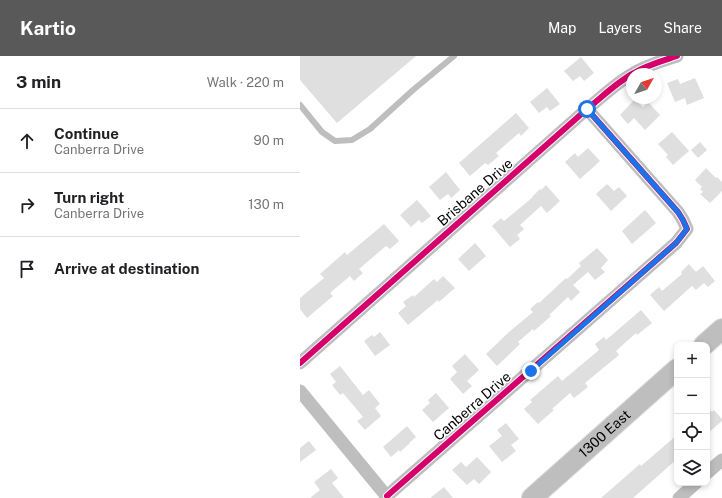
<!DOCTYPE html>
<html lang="en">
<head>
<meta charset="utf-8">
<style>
	:root { --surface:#fff; --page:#f2f2f2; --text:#202124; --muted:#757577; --line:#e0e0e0; --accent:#595959 }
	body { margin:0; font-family:"Public Sans",sans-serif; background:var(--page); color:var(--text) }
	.controls { position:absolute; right:12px; bottom:12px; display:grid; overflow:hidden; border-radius:8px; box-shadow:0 2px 6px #0003 }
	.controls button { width:36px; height:36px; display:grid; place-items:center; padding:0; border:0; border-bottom:1px solid var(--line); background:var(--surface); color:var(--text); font:20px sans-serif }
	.compass { position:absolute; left:326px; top:12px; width:36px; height:36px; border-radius:50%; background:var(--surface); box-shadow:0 2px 6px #0003; rotate:50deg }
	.stop { position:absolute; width:12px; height:12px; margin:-9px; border:3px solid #1a73e8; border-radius:50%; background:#fff }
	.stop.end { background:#1a73e8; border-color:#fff; box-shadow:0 1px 4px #0008 }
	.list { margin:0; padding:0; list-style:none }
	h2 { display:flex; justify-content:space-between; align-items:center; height:52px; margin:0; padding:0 16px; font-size:17px }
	h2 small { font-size:13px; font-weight:400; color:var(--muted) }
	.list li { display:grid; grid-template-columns:26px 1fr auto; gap:12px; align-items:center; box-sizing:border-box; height:64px; padding:0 16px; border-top:1px solid var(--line) }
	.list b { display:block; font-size:15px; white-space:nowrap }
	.list p { margin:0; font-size:13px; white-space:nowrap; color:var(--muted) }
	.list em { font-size:13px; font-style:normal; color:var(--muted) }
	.icon { flex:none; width:22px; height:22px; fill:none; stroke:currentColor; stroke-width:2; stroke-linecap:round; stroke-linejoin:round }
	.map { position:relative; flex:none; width:422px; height:442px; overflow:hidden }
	header { display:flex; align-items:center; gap:24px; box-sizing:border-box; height:56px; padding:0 20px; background:var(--accent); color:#fff }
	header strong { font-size:19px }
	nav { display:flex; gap:22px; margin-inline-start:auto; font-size:14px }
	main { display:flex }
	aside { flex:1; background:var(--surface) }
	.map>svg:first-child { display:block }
	.building { fill:#dfdfdf }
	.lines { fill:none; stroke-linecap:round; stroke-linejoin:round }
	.primary-casing { stroke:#dbdbdb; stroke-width:22 }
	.lane { stroke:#bebebe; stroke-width:6 }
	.street { stroke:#bebebe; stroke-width:13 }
	.primary { stroke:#bebebe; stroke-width:20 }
	.cycleway-casing { stroke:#fff; stroke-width:8 }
	.cycleway { stroke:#d6006c; stroke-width:6 }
	.route { stroke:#1a73e8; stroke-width:5 }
	.labels { text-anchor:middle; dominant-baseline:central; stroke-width:3; stroke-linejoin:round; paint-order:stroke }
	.street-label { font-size:14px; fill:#000; stroke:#fff }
</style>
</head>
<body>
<header>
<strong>Kartio</strong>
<nav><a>Map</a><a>Layers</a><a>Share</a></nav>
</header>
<main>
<aside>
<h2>3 min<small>Walk · 220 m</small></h2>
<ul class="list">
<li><svg class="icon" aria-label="ahead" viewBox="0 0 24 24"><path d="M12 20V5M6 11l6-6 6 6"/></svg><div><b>Continue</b><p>Canberra Drive</p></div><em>90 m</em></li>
<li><svg class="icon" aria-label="right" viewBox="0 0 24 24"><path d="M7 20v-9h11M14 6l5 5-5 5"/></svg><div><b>Turn right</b><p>Canberra Drive</p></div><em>130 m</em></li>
<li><svg class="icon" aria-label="arrive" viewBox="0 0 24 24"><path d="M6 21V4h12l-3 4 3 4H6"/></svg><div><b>Arrive at destination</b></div></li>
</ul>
</aside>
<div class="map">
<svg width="422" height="442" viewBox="0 0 422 442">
	<rect width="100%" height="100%" fill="#fff"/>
	<!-- building -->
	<path class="building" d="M0,0h116l-79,67 -37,-43z
		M281,1l13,16 -10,8 -4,-5 -7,5 -9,-10z
		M395,22l9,20 -17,7 -2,-7 -10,4 -8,-19 11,-4 2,5z
		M247,32l13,16 -10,7 -3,-4 -8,6 -9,-11z
		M335,43l8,8 5,-5 12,13 -15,15 -11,-12 -6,6 -8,-9z
		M216,57l13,15 -8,8 -2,-3 -23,20 3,3 -11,9 -3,-2 -15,13 -11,-13z
		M372,76l17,19 -16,14 -7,-8 2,-2 -10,-11z
		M400,86l7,8 -9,8 -7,-8z
		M288,92l12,13 -20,18 -15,-17 10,-9 3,4z
		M406,112l10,10 1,-1 5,5v9l-12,12 -10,-9 3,-2 -3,-3 2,-2 -7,-7z
		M146,116l14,18 -9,8 -3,-4 -8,6 -11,-13z
		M307,128l7,7 5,-4 8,9 -16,15 -15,-17z
		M246,129l14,16 -13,12 -6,-7 -21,19 4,4 -7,6 3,4 -10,8 -18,-21 9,-8 3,3 29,-24h-1l8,-8 1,1z
		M117,144l14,16 -9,7 -3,-3 -8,7 -11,-12z
		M345,154l11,13 -24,21 -10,-13z
		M84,168l15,17 -9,8 -4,-3 -27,23 4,4 -9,8 -4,-5 -20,17 3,3 -26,22 -7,-9v-11l24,-20 -4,-4 25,-22 2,3z
		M175,187l11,13 -17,15 -11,-12z
		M297,192l11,12 -7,8 4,4 -10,8 -7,-8 -15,13 7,7 -9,9 -3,-4 -19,18 2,1 -17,15 -1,-2 -15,13 2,2 -23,22 -11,-12 23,-22 24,-20 -3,-3 8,-7 1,1 27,-25 1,1 14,-13 -2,-3z
		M389,208l7,8 7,-6 12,15 -7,6 -4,-4 -8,7 -4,-4 -28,25 -14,-16 9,-8 3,4 20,-17 -1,-2z
		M143,220l12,12 -16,14 -1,-2 -30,25 -10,-12 8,-7 -3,-4 10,-7 1,2 20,-18 3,3z
		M341,254l11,13 -15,12 -1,-2 -20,18 3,4 -34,28 3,4 -14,11 -4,-5 -18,16 2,1 -16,14 -14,-15 8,-7 -2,-2 28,-24 4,5 37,-31 -4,-6 9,-7 2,3z
		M80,276l10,13 -15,11 -11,-15 8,-6 2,2z
		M165,298l14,16 -12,11 5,5 -9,8 -13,-15 7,-7 -5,-6z
		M40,310l23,29 6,-5 11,14 -5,4 6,8 -16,14 -8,-9 6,-4 -20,-24 -3,2 -8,-10 4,-3 -6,-8z
		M136,337l13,15 -16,14 -11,-12 8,-7 -2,-3z
		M407,351l5,5 2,-2 8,9v2l-15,13z
		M206,367l13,16 -8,6 5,6 -14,11 -13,-16 13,-10 -5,-6z
		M107,370l9,11 -7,6h1l-10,9 -1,-2 -8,7 -8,-10z
		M377,379v24l-44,39h-32l39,-34 1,2z
		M9,385l7,9 -16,12v-14z
		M177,401l14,15 -12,12 -5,-5 -7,6 -15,-15 9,-8 5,5z
		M31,413l7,9 -6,5 12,15h-34l10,-8 -6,-8z
		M144,431l9,11h-23z"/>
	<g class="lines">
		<defs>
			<g id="primary">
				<path d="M404,289l18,-16"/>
				<path id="s1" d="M232,442l145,-129"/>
			</g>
		</defs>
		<!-- primary casing -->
		<use href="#primary" class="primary-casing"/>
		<!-- lane -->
		<path class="lane" d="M0,49l22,27 13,9 17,-1 18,-11 43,-39 41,-34"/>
		<!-- street -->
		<path class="street" d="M0,307l287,-254c15,-12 30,-27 47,-36 13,-8 28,-12 43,-17
			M0,335l88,107
			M407,417l15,-13
			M87,440l289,-253 11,-14 -4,-9 -5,-8 -91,-103
			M379,442l17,-15"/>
		<!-- primary -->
		<use href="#primary" class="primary"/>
		<defs>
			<path id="cycleway" d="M0,307l287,-254c15,-12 30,-27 47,-36 13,-8 28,-12 43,-17
				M87,440l289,-253 11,-14 -4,-9 -5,-8 -91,-103"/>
		</defs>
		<!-- cycleway casing -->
		<use href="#cycleway" class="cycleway-casing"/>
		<!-- cycleway -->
		<use href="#cycleway" class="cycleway"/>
	</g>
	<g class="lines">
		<!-- route -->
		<path class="route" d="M231,315l145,-128 11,-14 -4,-9 -5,-8 -91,-103"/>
	</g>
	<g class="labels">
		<!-- street labels -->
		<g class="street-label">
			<text transform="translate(175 136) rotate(-41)">Brisbane Drive</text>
			<text transform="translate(172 350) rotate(-41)">Canberra Drive</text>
			<text stroke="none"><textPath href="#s1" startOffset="97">1300 East</textPath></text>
		</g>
	</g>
</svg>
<div class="controls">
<button>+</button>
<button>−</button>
<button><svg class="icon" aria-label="locate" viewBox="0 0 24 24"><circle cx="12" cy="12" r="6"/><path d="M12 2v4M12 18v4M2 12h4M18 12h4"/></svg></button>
<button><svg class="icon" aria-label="layers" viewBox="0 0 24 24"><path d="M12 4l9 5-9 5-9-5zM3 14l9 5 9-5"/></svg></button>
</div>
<svg class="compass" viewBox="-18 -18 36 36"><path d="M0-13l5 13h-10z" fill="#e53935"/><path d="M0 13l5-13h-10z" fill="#757577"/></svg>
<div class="stop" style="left:287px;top:53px"></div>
<div class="stop end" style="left:231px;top:315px"></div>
</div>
</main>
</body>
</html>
